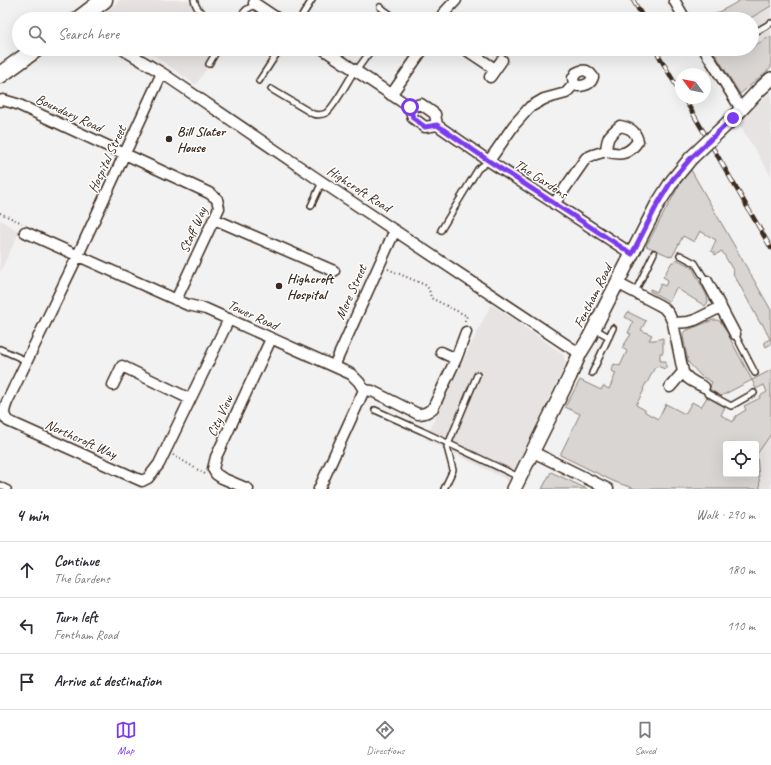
<!DOCTYPE html>
<html lang="en">
<head>
<meta charset="utf-8">
<style>
	:root { --surface:#fff; --page:#f2f2f3; --text:#2b2b33; --muted:#7c7c81; --line:#e1e1e2; --accent:#7c3aed }
	body { margin:0; font-family:Caveat,sans-serif; background:var(--page); color:var(--text) }
	.controls { position:absolute; right:12px; bottom:12px; display:grid; overflow:hidden; border-radius:4px; box-shadow:0 4px 16px #0002 }
	.controls button { width:36px; height:36px; display:grid; place-items:center; padding:0; border:0; border-bottom:1px solid var(--line); background:var(--surface); color:var(--text); font:20px sans-serif }
	.compass { position:absolute; left:675px; top:68px; width:36px; height:36px; border-radius:50%; background:var(--surface); box-shadow:0 4px 16px #0002; rotate:302deg }
	.stop { position:absolute; width:12px; height:12px; margin:-9px; border:3px solid #7c3aed; border-radius:50%; background:#fff }
	.stop.end { background:#7c3aed; border-color:#fff; box-shadow:0 1px 4px #0008 }
	.list { margin:0; padding:0; list-style:none }
	h2 { display:flex; justify-content:space-between; align-items:center; height:52px; margin:0; padding:0 16px; font-size:17px }
	h2 small { font-size:13px; font-weight:400; color:var(--muted) }
	.list li { display:grid; grid-template-columns:26px 1fr auto; gap:12px; align-items:center; box-sizing:border-box; height:56px; padding:0 16px; border-top:1px solid var(--line) }
	.list b { display:block; font-size:15px; white-space:nowrap }
	.list p { margin:0; font-size:13px; white-space:nowrap; color:var(--muted) }
	.list em { font-size:13px; font-style:normal; color:var(--muted) }
	.icon { flex:none; width:22px; height:22px; fill:none; stroke:currentColor; stroke-width:2; stroke-linecap:round; stroke-linejoin:round }
	.map { position:relative; flex:none; width:771px; height:489px; overflow:hidden }
	.search { position:absolute; background:var(--surface); box-shadow:0 4px 16px #0002; left:12px; right:12px; top:12px; height:44px; display:flex; align-items:center; gap:10px; box-sizing:border-box; padding:0 14px; border-radius:22px; color:var(--muted); font-size:15px }
	.sheet { height:220px; background:var(--surface) }
	nav { display:flex; justify-content:space-around; align-items:center; box-sizing:border-box; height:56px; border-top:1px solid var(--line); background:var(--surface); font-size:11px; color:var(--muted) }
	nav a { display:grid; justify-items:center; gap:2px }
	nav .on { color:var(--accent) }
	.map>svg:first-child { display:block }
	.built { fill:#e6e3e2 }
	.green { fill:#d8d5d2; stroke:#8a8078; fill-rule:evenodd }
	.lines { fill:none; stroke-linecap:round; stroke-linejoin:round }
	.service-casing { stroke:#3b2a1e; stroke-width:8 }
	.minor-casing { stroke:#3b2a1e; stroke-width:13 }
	.tertiary-casing { stroke:#3b2a1e; stroke-width:16 }
	.primary-casing { stroke:#3b2a1e; stroke-width:19 }
	.path { stroke:#3b2a1e; stroke-width:2; stroke-dasharray:1 3; stroke-linecap:butt }
	.service { stroke:#fff; stroke-width:5 }
	.minor { stroke:#fff; stroke-width:10 }
	.tertiary { stroke:#fff; stroke-width:13 }
	.primary { stroke:#fff; stroke-width:16 }
	.rail-casing { stroke:#3b2a1e; stroke-width:4.5 }
	.rail { stroke:#fff; stroke-width:3; stroke-dasharray:9; stroke-linecap:butt }
	.tertiary-bridge-casing { stroke:#3b2a1e; stroke-width:16; stroke-linecap:butt }
	.tertiary-bridge { stroke:#fff; stroke-width:13 }
	.route { stroke:#7c3aed; stroke-width:5 }
	.poi-dot { fill:#3b2a1e; stroke:#fff; stroke-width:1.5 }
	.labels { text-anchor:middle; dominant-baseline:central; stroke-width:3; stroke-linejoin:round; paint-order:stroke }
	.street-label { font-size:14px; fill:#3b2a1e; stroke:#fff }
	.poi-label { font-size:14px; font-weight:bold; fill:#3b2a1e; stroke:#fff; text-anchor:start }
</style>
</head>
<body>
<div class="map">
<svg width="771" height="489" viewBox="0 0 771 489">
	<rect width="100%" height="100%" fill="#f3f2f2"/>
	<filter id="ink" filterUnits="userSpaceOnUse"><feTurbulence type="fractalNoise" baseFrequency=".025" numOctaves="2"/><feDisplacementMap in="SourceGraphic" scale="8" xChannelSelector="R" yChannelSelector="G"/><feConvolveMatrix kernelMatrix="1 2 1 2 8 2 1 2 1" color-interpolation-filters="sRGB"/></filter>
	<g filter="url(#ink)">
		<!-- built -->
		<path class="built" d="M120,0h68l4,4 24,15h-107l-1,-9z
			M771,6v30l-19,11v-28h-3z
			M145,49h74l-23,36z
			M771,92v84l-33,-54z
			M0,220l17,10 2,3 -19,39z
			M491,304l72,50 3,9 -57,118 -84,-42z
			M771,434v55h-11l-3,-35z"/>
		<!-- green -->
		<path class="green" d="M741,0h30v6l-22,13h-35l-2,-3z
			M771,36v32l-31,26 -28,-45h40v-2z
			M691,170l80,140v34l-5,3 -2,-5 6,-3 -8,-16h-2l-23,-43h-1l-3,-7 1,-1 -12,-21 -7,4 -1,-3 -3,-1 5,-11 -16,-9 -6,11 -11,-6 -11,21 -26,-11 36,-66z
			M676,259l16,8 15,29 1,6 -3,4 -29,-18 -7,14 -6,-4 -13,-7v-2l7,3 4,-8 4,2 3,-6 -5,-3 9,-15h2z
			M628,312l18,9 -5,9 11,5 -3,5h6l8,-2v15h-3v8h6v7l-1,1 -8,-3 -1,2 -1,-1 -8,16h-1l-3,6 1,1 -8,15 9,5v2l13,7 8,-15 19,10 7,-12 9,5 6,-10 18,10 -4,8 12,7 3,-6 10,-6 -2,-4 16,-8v-2l7,-4 -3,-7 -8,4 -4,-9 -31,16 -12,-7 3,-7 -11,-6 -13,-14 -5,-26v-3l2,-2 28,-11h4l4,2 2,3 29,55 19,-10v64l-14,20 3,35h-124l-21,-7 -55,-27 20,-41 -15,-7 15,-27 21,10 2,-4 6,3 7,-16 -5,-2 3,-7 6,2 7,-15 -5,-3 9,-14 -3,-1 5,-11 -8,-5zM726,444h30v30h-30z
			M551,472l36,17h-45z"/>
		<g class="lines">
			<defs>
				<path id="service" d="M194,0c3,11 8,13 17,19
					M380,7l10,7v5
					M238,19l8,-9 10,-6
					M300,19l12,-19
					M752,34l19,-11
					M209,64l9,-15
					M356,71l16,-22
					M259,81l21,-32
					M271,89l42,25c4,1 9,1 13,-1 8,-5 23,-34 29,-43
					M311,206l11,-24
					M441,230l37,-61 11,-8
					M680,255l15,8 8,13 4,5
					M635,292l19,-39
					M595,329l14,8
					M735,334l20,39
					M0,349l27,12
					M592,373l21,-45
					M704,387l3,6 24,13 23,-13
					M375,410l47,21 97,46
					M0,485l8,4
					M444,489l9,-19 -6,-23 30,-72"/>
				<path id="minor" d="M674,0l11,19
					M254,3l24,16
					M440,19l3,-5 13,-14
					M122,49l40,24 160,109 246,164 12,7
					M323,49l87,58 3,11 12,9 12,-2 52,36 143,93
					M465,49l30,20
					M704,49l37,60
					M162,73l-84,182 -71,147c-3,8 -5,13 1,19l134,60 6,-3 11,-14 70,-145
					M490,77l12,-17
					M391,95l32,-46
					M0,101l3,-1 14,4 192,89 8,6 2,9 -43,92
					M410,107l11,-3 14,10 2,11
					M489,161l25,-36 16,-18 14,-8 22,-6 8,-9 -1,-6 3,-5c7,-4 12,-4 17,4 -2,7 -8,9 -15,9l-4,-2
					M554,204l32,-46 7,-3 13,-4c1,-14 3,-16 14,-25 10,2 15,4 18,15 -9,13 -17,15 -32,10
					M214,219l120,52
					M25,232l163,73 18,4 145,65 8,8 5,8 -45,99
					M707,281l28,53
					M617,283l42,22 5,3 5,6 4,9 10,49c4,8 13,11 21,15
					M673,323l15,-1 7,-2 26,-13
					M441,352l15,7
					M334,366l61,-136
					M113,385l9,-19 68,33
					M670,387l13,-15
					M364,390l8,1 46,23c7,0 10,-2 15,-6l23,-49 10,-27
					M533,452l75,37
					M248,489l-26,-11 -6,-4 -3,-5 3,-12 55,-118"/>
				<path id="tertiary" d="M733,118l27,-29 11,-10
					M514,489l56,-113 10,-23 8,-13 69,-135 16,-25 18,-22"/>
				<path id="primary" d="M79,19l25,-19
					M0,75l36,-26"/>
			</defs>
			<!-- service casing -->
			<use href="#service" class="service-casing"/>
			<!-- minor casing -->
			<use href="#minor" class="minor-casing"/>
			<!-- tertiary casing -->
			<use href="#tertiary" class="tertiary-casing"/>
			<!-- primary casing -->
			<use href="#primary" class="primary-casing"/>
			<!-- path -->
			<path class="path" d="M0,213l22,10
				M388,269l37,16 4,4 2,9 36,18 -3,7
				M173,455l32,19"/>
			<!-- service -->
			<use href="#service" class="service"/>
			<!-- minor -->
			<use href="#minor" class="minor"/>
			<!-- tertiary -->
			<use href="#tertiary" class="tertiary"/>
			<!-- primary -->
			<use href="#primary" class="primary"/>
			<defs>
				<path id="rail" d="M633,0l11,19
					M655,49l26,45
					M684,98l87,150"/>
			</defs>
			<!-- rail casing -->
			<use href="#rail" class="rail-casing"/>
			<!-- rail -->
			<use href="#rail" class="rail"/>
			<defs>
				<path id="tertiary-bridge" d="M691,158l42,-40"/>
			</defs>
			<!-- tertiary-bridge casing -->
			<use href="#tertiary-bridge" class="tertiary-bridge-casing"/>
			<!-- tertiary-bridge -->
			<use href="#tertiary-bridge" class="tertiary-bridge"/>
		</g>
	</g>
	<g class="lines" filter="url(#ink)">
		<!-- route -->
		<path class="route" d="M410,107l3,11 12,9 12,-2 52,36 143,93 25,-49 15,-25 19,-22 42,-40"/>
	</g>
	<!-- markers -->
	<g class="poi-dot">
		<circle cx="169" cy="139" r="4"/>
		<circle cx="279" cy="286" r="4"/>
	</g>
	<g class="labels">
		<!-- street labels -->
		<g class="street-label">
			<text transform="translate(69 113) rotate(25)">Boundary Road</text>
			<text transform="translate(107 159) rotate(-65)">Hospital Street</text>
			<text transform="translate(541 179) rotate(33)">The Gardens</text>
			<text transform="translate(359 189) rotate(33)">Highcroft Road</text>
			<text transform="translate(193 230) rotate(-66)">Staff Way</text>
			<text transform="translate(351 292) rotate(-66)">Mere Street</text>
			<text transform="translate(593 296) rotate(-63)">Fentham Road</text>
			<text transform="translate(253 315) rotate(25)">Tower Road</text>
			<text transform="translate(220 416) rotate(-65)">City View</text>
			<text transform="translate(81 439) rotate(24)">Northcroft Way</text>
		</g>
		<!-- poi labels -->
		<g class="poi-label">
			<text x="177" y="131">Bill Slater<tspan x="177" dy="16">House</tspan></text>
			<text x="287" y="278">Highcroft<tspan x="287" dy="16">Hospital</tspan></text>
		</g>
	</g>
</svg>
<div class="controls">
<button><svg class="icon" aria-label="locate" viewBox="0 0 24 24"><circle cx="12" cy="12" r="6"/><path d="M12 2v4M12 18v4M2 12h4M18 12h4"/></svg></button>
</div>
<svg class="compass" viewBox="-18 -18 36 36"><path d="M0-13l5 13h-10z" fill="#e53935"/><path d="M0 13l5-13h-10z" fill="#7c7c81"/></svg>
<div class="stop" style="left:410px;top:107px"></div>
<div class="stop end" style="left:733px;top:118px"></div>
<div class="search"><svg class="icon" aria-label="search" viewBox="0 0 24 24"><circle cx="10" cy="10" r="6"/><path d="M15 15l6 6"/></svg>Search here</div>
</div>
<section class="sheet">
<h2>4 min<small>Walk · 290 m</small></h2>
<ul class="list">
<li><svg class="icon" aria-label="ahead" viewBox="0 0 24 24"><path d="M12 20V5M6 11l6-6 6 6"/></svg><div><b>Continue</b><p>The Gardens</p></div><em>180 m</em></li>
<li><svg class="icon" aria-label="left" viewBox="0 0 24 24"><path d="M17 20v-9H6M10 6l-5 5 5 5"/></svg><div><b>Turn left</b><p>Fentham Road</p></div><em>110 m</em></li>
<li><svg class="icon" aria-label="arrive" viewBox="0 0 24 24"><path d="M6 21V4h12l-3 4 3 4H6"/></svg><div><b>Arrive at destination</b></div></li>
</ul>
</section>
<nav>
<a class="on"><svg class="icon" aria-label="map" viewBox="0 0 24 24"><path d="M3 6l6-2 6 2 6-2v14l-6 2-6-2-6 2zM9 4v14M15 6v14"/></svg>Map</a>
<a><svg class="icon" aria-label="directions" viewBox="0 0 24 24"><path d="M12 3l9 9-9 9-9-9zM9 14v-3h6M13 9l2 2-2 2"/></svg>Directions</a>
<a><svg class="icon" aria-label="saved" viewBox="0 0 24 24"><path d="M7 4h10v16l-5-4-5 4z"/></svg>Saved</a>
</nav>
</body>
</html>
